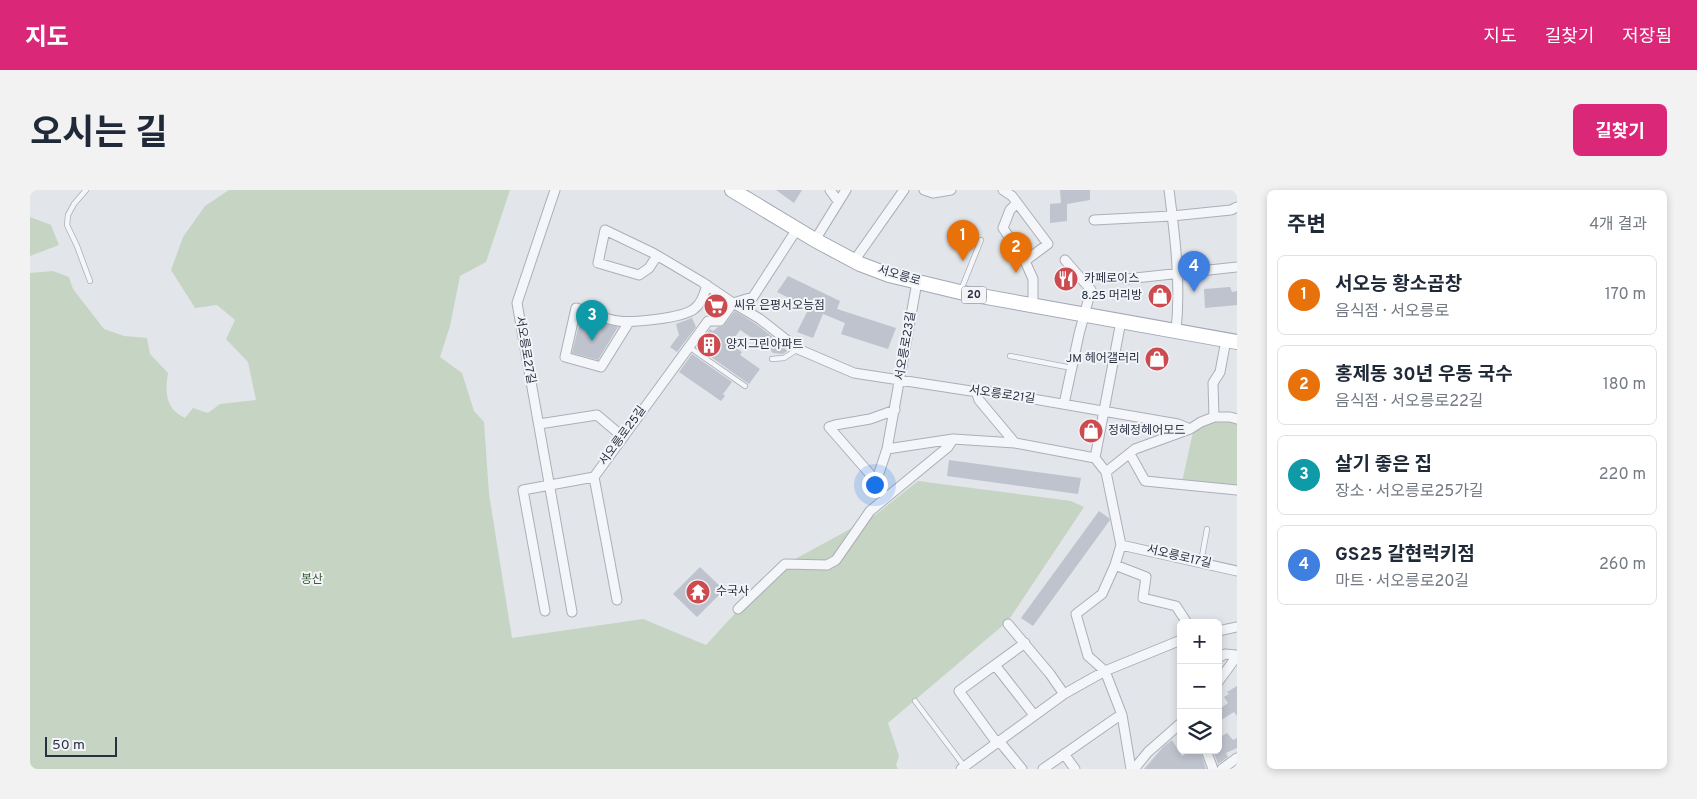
<!DOCTYPE html>
<html lang="ko">
<head>
<meta charset="utf-8">
<style>
	:root { --surface:#fff; --page:#f2f2f3; --text:#1f2937; --muted:#747a83; --line:#e0e1e3; --accent:#db2777 }
	body { margin:0; font-family:Overpass,"Noto Sans KR",sans-serif; background:var(--page); color:var(--text) }
	.controls { position:absolute; right:15px; bottom:15px; display:grid; overflow:hidden; border-radius:8px; box-shadow:0 2px 8px #0003 }
	.controls button { width:45px; height:45px; display:grid; place-items:center; padding:0; border:0; border-bottom:1px solid var(--line); background:var(--surface); color:var(--text); font:25px sans-serif }
	.scale { position:absolute; left:15px; bottom:12px; width:72px; box-sizing:border-box; padding-left:5px; border:2px solid #2a3042; border-top:0; font-size:14px; line-height:18px; white-space:nowrap; color:#2a3042; -webkit-text-stroke:4px #f2f4f8; paint-order:stroke }
	.you { position:absolute; left:844px; top:294px; width:18px; height:18px; margin:-12px; border:4px solid #fff; border-radius:50%; background:#1a73e8; box-shadow:0 0 0 8px #1a73e833 }
	.badge { display:grid; place-items:center; width:32px; height:32px; border-radius:50%; background:var(--accent); color:#fff; font-size:16px; font-weight:700 }
	.pin { position:absolute; translate:-50% -41px; filter:drop-shadow(0 1px 2px #0008) }
	.pin::after { content:''; position:absolute; top:26px; width:18px; height:15px; background:inherit; clip-path:polygon(0 0,100% 0,50% 100%) }
	.list { margin:0; padding:0; list-style:none }
	h2 { display:flex; justify-content:space-between; align-items:center; height:65px; margin:0; padding:0 20px; font-size:21px }
	h2 small { font-size:16px; font-weight:400; color:var(--muted) }
	.list li { display:grid; grid-template-columns:32px 1fr auto; gap:15px; align-items:center; box-sizing:border-box; height:80px; margin:0 10px 10px; padding:0 10px; border:1px solid var(--line); border-radius:8px }
	.list b { display:block; font-size:19px; white-space:nowrap }
	.list p { margin:0; font-size:16px; white-space:nowrap; color:var(--muted) }
	.list em { font-size:16px; font-style:normal; color:var(--muted) }
	.icon { flex:none; width:28px; height:28px; fill:none; stroke:currentColor; stroke-width:2; stroke-linecap:round; stroke-linejoin:round }
	.map { position:relative; flex:none; width:1207px; height:579px; overflow:hidden; border-radius:8px }
	header { display:flex; align-items:center; gap:30px; box-sizing:border-box; height:70px; padding:0 25px; background:var(--accent); color:#fff }
	header strong { font-size:24px }
	nav { display:flex; gap:28px; margin-inline-start:auto; font-size:18px }
	.intro { display:flex; align-items:center; justify-content:space-between; box-sizing:border-box; height:120px; padding:0 30px }
	h1 { margin:0; font-size:35px }
	.button { padding:12px 22px; border-radius:8px; background:var(--accent); color:#fff; font-size:18px; font-weight:700 }
	main { display:flex; gap:30px; padding:0 30px }
	aside { flex:1; background:var(--surface); border-radius:8px; box-shadow:0 2px 8px #0003 }
	.map>svg:first-child { display:block }
	.green { fill:#c6d4c3 }
	.building { fill:#bfc3cd }
	.lines { fill:none; stroke-linecap:round; stroke-linejoin:round }
	.service-casing { stroke:#abafb8; stroke-width:6 }
	.minor-casing { stroke:#abafb8; stroke-width:11 }
	.primary-casing { stroke:#a2a8b6; stroke-width:16 }
	.service { stroke:#f5f6f9; stroke-width:4.5 }
	.minor { stroke:#f5f6f9; stroke-width:9 }
	.primary { stroke:#fff; stroke-width:14 }
	.labels { text-anchor:middle; dominant-baseline:central; stroke-width:4; stroke-linejoin:round; paint-order:stroke }
	.shield { fill:#f2f4f8; stroke:#666b79; stroke-width:1 }
	.shield-label { font-size:11px; font-weight:bold; fill:#2a3042 }
	.street-label { font-size:12px; fill:#2a3042; stroke:#f2f4f8 }
	.poi-label { font-size:12px; fill:#2a3042; stroke:#f2f4f8; text-anchor:start }
	.park-label { font-size:12px; fill:#3b5e38; stroke:#f2f4f8 }
</style>
</head>
<body>
<header>
<strong>지도</strong>
<nav><a>지도</a><a>길찾기</a><a>저장됨</a></nav>
</header>
<div class="intro"><h1>오시는 길</h1><a class="button">길찾기</a></div>
<main>
<div class="map">
<svg width="1207" height="579" viewBox="0 0 1207 579">
	<rect width="100%" height="100%" fill="#e2e5ea"/>
	<!-- green -->
	<path class="green" d="M199,0h281l-24,72 -26,14 -10,50 -10,31 22,16 12,38 10,11 5,72 23,144 131,-19 63,26 69,-75 99,-54 44,-35 153,20 13,6 -76,114 -120,102 11,33 -3,9 2,4h-868v-496l23,-2 16,6 4,12 31,40 20,7 23,2 3,16 18,19c-3,19 -3,36 17,45l8,-10 15,5 12,-9 36,-4 -8,-38 -22,-23 9,-19 -18,-15 -22,3 -24,-38 12,-33 22,-31z
		M0,27l21,8 8,20 -29,11z
		M1185,230l22,2v66l-55,-6 11,-50z"/>
	<!-- building -->
	<path class="building" d="M746,0h26l-8,13z
		M1030,0h30v10l-23,4v17l-17,2v-19l11,-1z
		M758,86l52,25 -3,8 59,19 -8,21 -47,-15 4,-11 -22,-9 -10,24 -16,-6 12,-24 -32,-16z
		M1200,97l2,5 5,-1v14l-32,3 -1,-19z
		M683,107l11,8 -7,10 -11,-8z
		M705,121l21,13 24,19 7,8 -4,3 -10,-1 -5,-6 -1,2 -12,-11 -1,1 -14,-9 -10,14 12,8 -2,3 20,14 -11,15 -52,-37 13,-18 3,2 5,-4 5,-1z
		M551,126l37,11 -20,33 -26,-7z
		M662,128l4,9 -19,25 -7,-5 9,-12 -3,-11z
		M662,164l40,28 -9,12 2,2 -4,5 -42,-29z
		M919,270l132,18 -3,16 -131,-18z
		M1069,321l10,7 1,2 -77,106 -12,-8z
		M670,377l24,23 -27,27 -24,-23z
		M1207,496v30l-3,-4 -16,10v-12l10,-7 -4,-6 5,-3 -2,-2z
		M1197,543l6,7 4,-2v10l-11,5 2,4 -10,7 -5,-14h5v-12z
		M1142,550l10,16 10,-6h8l6,19h-62l20,-23z"/>
	<g class="lines">
		<defs>
			<path id="service" d="M56,0l-12,14 -6,11 -1,10 10,21 13,35
				M931,100l20,-50
				M659,157l56,39
				M980,166l62,12
				M742,169l12,-1 14,-9
				M1171,372l6,-33
				M885,511l49,65"/>
			<path id="minor" d="M525,0l-38,113 55,309
				M800,0l8,11
				M894,0l9,3 18,-3
				M973,0l9,6 36,48 -23,17
				M1139,0c6,46 12,94 7,141
				M987,13l-7,7 -7,18 22,33 8,18v27
				M1064,30l78,-4 59,-6 6,-3
				M785,50l31,-50
				M627,66l-8,12 -10,7 -41,-12 7,-33 48,23 49,29 31,21 27,16 38,30 56,24 117,18h16l191,33 12,5
				M824,71l50,-71
				M1096,89l111,-12
				M599,132l-28,45 -36,-10 11,-49c13,4 28,11 42,13 15,2 65,-3 76,-12 8,-6 10,-15 13,-24
				M946,201l3,9 36,43
				M1034,214l15,-70 12,-44 -26,-30
				M1184,227l-1,-34 7,-11 6,-32
				M509,234l58,-9 26,22
				M857,259l66,-10 62,4 80,15 11,14 15,73 -6,20 -13,29 -26,20 12,42 17,15 17,44 9,54
				M1100,264l15,27 92,9
				M1065,268l26,-137
				M1076,282l29,-23 55,-20 11,-7 13,-5h16l7,2
				M846,292l11,-33 30,-167
				M856,308l-16,-24 -41,-47 6,-2 35,-6 25,-9
				M1091,355l116,26
				M1085,375l31,12 -3,21 33,8 11,17
				M587,410l-23,-123 114,-156h12l13,-18 20,-6 44,-68
				M708,419l47,-45 42,1 9,-5 34,-49 78,-64 5,-8
				M515,421l-22,-121 71,-13
				M978,434l42,50 14,20
				M1188,441l19,-4
				M1188,468l7,-4 12,1
				M965,475l39,50
				M1188,492l19,-26
				M1176,560l7,19
				M1034,564l11,15
				M931,579l103,-75 41,-23 76,-31
				M992,579l-23,-28 -5,-2 -35,-48 66,-48
				M1013,579l73,-51 6,-3
				M1104,579l14,-17 33,-29
				M1192,579l15,-11"/>
			<path id="primary" d="M702,0l83,50 45,24 29,11 75,18 273,49"/>
		</defs>
		<!-- service casing -->
		<use href="#service" class="service-casing"/>
		<!-- minor casing -->
		<use href="#minor" class="minor-casing"/>
		<!-- primary casing -->
		<use href="#primary" class="primary-casing"/>
		<!-- service -->
		<use href="#service" class="service"/>
		<!-- minor -->
		<use href="#minor" class="minor"/>
		<!-- primary -->
		<use href="#primary" class="primary"/>
	</g>
	<!-- icons -->
	<defs>
		<symbol id="restaurant-disc" viewBox="-11 -11 22 22"><circle r="9.5" fill="#cd4a4f" stroke="#f2f4f8"/><path d="M-5-6h1v4h1v-4h1v4h1v-4h1v5L-1.5 .5V6h-2V.5L-5-1ZM5-6V6H3V1.5H1.5Q1.5-4 5-6Z" fill="#fff"/></symbol>
		<symbol id="shop-disc" viewBox="-11 -11 22 22"><circle r="9.5" fill="#cd4a4f" stroke="#f2f4f8"/><path d="M-5-2.5h2.3a2.7 3.5 0 0 1 5.4 0H5L5.5 6h-11ZM-1.5-2.5h3a1.5 2.3 0 0 0-3 0Z" fill="#fff"/></symbol>
		<symbol id="supermarket-disc" viewBox="-11 -11 22 22"><circle r="9.5" fill="#cd4a4f" stroke="#f2f4f8"/><path d="M-6-5.5h2.5l.6 2H6L4.5 2H-2.5L-4.4-4H-6ZM-1.5 3.2a1.3 1.3 0 1 0 .1 0ZM3 3.2a1.3 1.3 0 1 0 .1 0Z" fill="#fff"/></symbol>
		<symbol id="building-disc" viewBox="-11 -11 22 22"><circle r="9.5" fill="#cd4a4f" stroke="#f2f4f8"/><path d="M-4-6H4V6H1V3H-1V6H-4ZM-2.5-4.3h1.7v1.8h-1.7ZM.8-4.3h1.7v1.8H.8ZM-2.5-1h1.7V.8h-1.7ZM.8-1h1.7V.8H.8Z" fill="#fff"/></symbol>
		<symbol id="temple-disc" viewBox="-11 -11 22 22"><circle r="9.5" fill="#cd4a4f" stroke="#f2f4f8"/><path d="M0-6L5-2H3V0L6.5 2.5H4V6H1.5V3h-3V6H-4V2.5H-6.5L-3 0V-2H-5Z" fill="#fff"/></symbol>
	</defs>
	<g fill-rule="evenodd">
		<use href="#restaurant-disc" x="1022" y="75" width="28" height="28"/>
		<use href="#shop-disc" x="1116" y="92" width="28" height="28"/>
		<use href="#supermarket-disc" x="672" y="102" width="28" height="28"/>
		<use href="#building-disc" x="665" y="141" width="28" height="28"/>
		<use href="#shop-disc" x="1113" y="155" width="28" height="28"/>
		<use href="#shop-disc" x="1047" y="227" width="28" height="28"/>
		<use href="#temple-disc" x="654" y="388" width="28" height="28"/>
	</g>
	<g class="labels">
		<!-- shield labels -->
		<rect class="shield" x="931.5" y="96.5" width="25" height="17" rx="4"/>
		<g class="shield-label">
			<text x="944" y="105">20</text>
		</g>
		<!-- street labels -->
		<g class="street-label">
			<text transform="translate(869 86) rotate(16)">서오릉로</text>
			<text transform="translate(876 156) rotate(-80)">서오릉로23길</text>
			<text transform="translate(495 160) rotate(80)">서오릉로27길</text>
			<text transform="translate(972 205) rotate(8)">서오릉로21길</text>
			<text transform="translate(593 246) rotate(-54)">서오릉로25길</text>
			<text transform="translate(1149 367) rotate(13)">서오릉로17길</text>
		</g>
		<!-- poi labels -->
		<g class="poi-label">
			<text x="1054" y="89">카페로이스</text>
			<text x="1112" y="106" text-anchor="end">8.25 머리방</text>
			<text x="704" y="116">씨유 은평서오능점</text>
			<text x="696" y="155">양지그린아파트</text>
			<text x="1110" y="169" text-anchor="end">JM 헤어갤러리</text>
			<text x="1078" y="241">정혜정헤어모드</text>
			<text x="686" y="402">수국사</text>
		</g>
		<!-- park labels -->
		<g class="park-label">
			<text x="282" y="390">봉산</text>
		</g>
	</g>
</svg>
<div class="controls">
<button>+</button>
<button>−</button>
<button><svg class="icon" aria-label="layers" viewBox="0 0 24 24"><path d="M12 4l9 5-9 5-9-5zM3 14l9 5 9-5"/></svg></button>
</div>
<div class="scale">50 m</div>
<div class="you"></div>
<div class="pin badge" style="left:933px;top:71px;background:#e8710a">1</div>
<div class="pin badge" style="left:986px;top:83px;background:#e8710a">2</div>
<div class="pin badge" style="left:562px;top:151px;background:#0f9aa8">3</div>
<div class="pin badge" style="left:1164px;top:102px;background:#3f7fe0">4</div>
</div>
<aside>
<h2>주변<small>4개 결과</small></h2>
<ul class="list">
<li><span class="badge" style="background:#e8710a">1</span><div><b>서오능 황소곱창</b><p>음식점 · 서오릉로</p></div><em>170 m</em></li>
<li><span class="badge" style="background:#e8710a">2</span><div><b>홍제동 30년 우동 국수</b><p>음식점 · 서오릉로22길</p></div><em>180 m</em></li>
<li><span class="badge" style="background:#0f9aa8">3</span><div><b>살기 좋은 집</b><p>장소 · 서오릉로25가길</p></div><em>220 m</em></li>
<li><span class="badge" style="background:#3f7fe0">4</span><div><b>GS25 갈현럭키점</b><p>마트 · 서오릉로20길</p></div><em>260 m</em></li>
</ul>
</aside>
</main>
</body>
</html>
